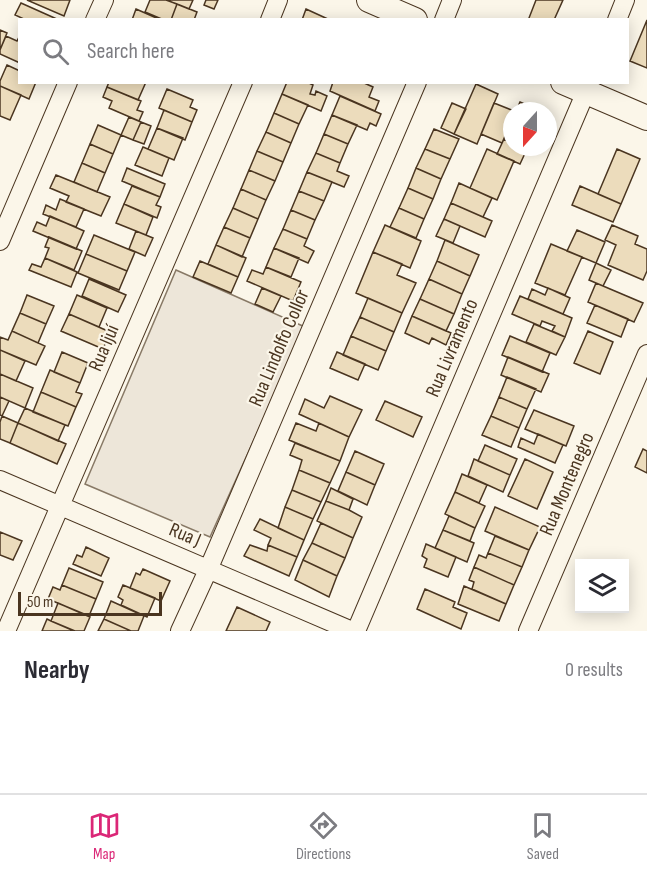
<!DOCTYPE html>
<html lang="en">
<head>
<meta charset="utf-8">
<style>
	:root { --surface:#fff; --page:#f7f7f7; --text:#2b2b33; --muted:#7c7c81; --line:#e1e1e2; --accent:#db2777 }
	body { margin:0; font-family:"Sofia Sans Condensed",sans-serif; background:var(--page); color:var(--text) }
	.controls { position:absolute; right:18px; bottom:18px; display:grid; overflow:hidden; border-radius:0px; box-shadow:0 3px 15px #0003 }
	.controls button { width:54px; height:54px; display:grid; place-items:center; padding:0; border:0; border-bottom:2px solid var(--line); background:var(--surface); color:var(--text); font:30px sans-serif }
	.compass { position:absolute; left:503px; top:102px; width:54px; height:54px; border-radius:50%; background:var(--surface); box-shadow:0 3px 15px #0003; rotate:201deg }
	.scale { position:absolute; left:18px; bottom:15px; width:144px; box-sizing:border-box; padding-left:6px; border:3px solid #4a3520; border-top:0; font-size:16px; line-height:21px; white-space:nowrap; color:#4a3520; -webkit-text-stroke:4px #fbf6e9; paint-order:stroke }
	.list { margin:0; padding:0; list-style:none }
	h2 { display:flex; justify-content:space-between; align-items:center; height:78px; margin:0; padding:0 24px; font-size:26px }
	h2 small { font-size:20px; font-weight:400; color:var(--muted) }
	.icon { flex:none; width:33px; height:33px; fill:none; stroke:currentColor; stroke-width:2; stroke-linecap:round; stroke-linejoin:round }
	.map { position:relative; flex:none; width:647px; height:631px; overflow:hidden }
	.search { position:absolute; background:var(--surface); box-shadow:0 3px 15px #0003; left:18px; right:18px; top:18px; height:66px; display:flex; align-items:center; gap:15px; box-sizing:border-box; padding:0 21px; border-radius:0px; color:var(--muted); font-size:22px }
	.sheet { height:162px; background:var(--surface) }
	nav { display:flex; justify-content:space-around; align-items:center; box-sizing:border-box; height:84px; border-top:2px solid var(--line); background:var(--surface); font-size:16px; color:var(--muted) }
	nav a { display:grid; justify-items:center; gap:3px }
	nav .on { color:var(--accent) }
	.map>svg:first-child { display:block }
	.green { fill:#ede6d9; stroke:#887966; stroke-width:1.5 }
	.building { fill:#ecdcbc; stroke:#4a3520; stroke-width:1.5 }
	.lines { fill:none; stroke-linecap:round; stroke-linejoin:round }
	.minor-casing { stroke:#4a3520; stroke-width:20 }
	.secondary-casing { stroke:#4a3520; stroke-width:26 }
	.minor { stroke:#fbf6e9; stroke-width:18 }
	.secondary { stroke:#fbf6e9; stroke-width:24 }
	.labels { text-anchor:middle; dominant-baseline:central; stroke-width:4.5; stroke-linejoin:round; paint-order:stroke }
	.street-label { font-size:20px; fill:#4a3520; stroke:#fbf6e9 }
</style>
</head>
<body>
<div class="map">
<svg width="647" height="631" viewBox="0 0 647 631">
	<rect width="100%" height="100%" fill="#fbf6e9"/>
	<!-- green -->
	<path class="green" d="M176,270l129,57 -95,210 -125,-53z"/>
	<!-- building -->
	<path class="building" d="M27,0h43l-6,16z
		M150,0h16l11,4 -6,16h-7l-19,-8z
		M169,0h24l-4,9 -20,-8z
		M206,0h12l-4,9 -10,-4z
		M536,0h27l-9,20h-20l-5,-2z
		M21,3l38,17h-33l-11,-5z
		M177,4l20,8 -3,8h-23z
		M136,9l25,11h-29z
		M306,9l24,11h-28z
		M647,20v48l-17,-7z
		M0,30l7,3 -7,17z
		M20,35v28l-20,-9v-4l6,-14 11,5z
		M7,65l13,6v11h16l-7,17 -29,-13v-5z
		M109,82h37l-8,18 -31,-13z
		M287,82h20l6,3 -3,9 5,1 1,-4 11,5 -6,15 -39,-17z
		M333,82h29l11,5 -4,10 10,4 -4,10 -45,-20z
		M476,84l22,10 -21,50 -23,-10z
		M0,86l21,9 -11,25 -10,-4z
		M107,87l34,14 -4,9 6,2 -4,9 -30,-13 3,-7 -9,-4z
		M167,89l26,11 -3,7 7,3 -5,12 -33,-14z
		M282,94l26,11 -9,19 -25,-11z
		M340,96l41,18 -5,12 -6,-3 -3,7 -35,-15z
		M520,102l20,9h-24z
		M452,103l14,6 -12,25 -13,-6z
		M494,103l20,8h-2v9l-10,23 -21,-9z
		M164,110l28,12 -7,18 -28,-12z
		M274,113l25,11 -8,19 -25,-11z
		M332,115l25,10 -9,19 -24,-10z
		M129,117l12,5 -8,18 -12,-5z
		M512,120v23l-8,-4z
		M141,122l10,4 -7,18 -11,-4z
		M98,125l23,10 -8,19 -23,-10z
		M157,128l26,10 -9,22 -26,-11z
		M434,129l25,10 -9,20 -25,-10z
		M266,132l25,11 -8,19 -26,-11z
		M324,134l24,10 -8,19 -24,-10z
		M504,139l8,4v4h10l5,2 -7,15 -23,-10z
		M90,144l23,10 -8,19 -23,-10z
		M143,147l26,11 -7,18 -27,-11z
		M425,149l25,10 -9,20 -25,-11z
		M487,149l27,12 -17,39 -27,-12z
		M617,149l23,10 -19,45 -23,-10z
		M257,151l26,11 -8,19 -26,-11z
		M316,153l24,10 -3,8 12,5 -5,11 -37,-15z
		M82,163l23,10 -8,19 -23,-10z
		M127,168l38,16 -5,13 -38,-16z
		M416,168l25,11 -8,20 -25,-11z
		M249,170l26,11 -9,19 -25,-11z
		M307,172l25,10 -8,19 -25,-10z
		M56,175l54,22 -9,19 -35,-14 3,-6 -19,-8z
		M459,183l33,15 -9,19 -32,-14z
		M132,186l28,11 -4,8 5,2 -4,11 -33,-14z
		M580,186l41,18 -8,18 -41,-17z
		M408,188l25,11 -9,20 -25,-11z
		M241,189l25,11 -8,19 -25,-11z
		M299,191l25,10 -9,19 -24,-10z
		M60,199l24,10 -8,18 -33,-13 3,-9 10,5z
		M451,203l41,18 -7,16 -41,-18z
		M124,204l29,13 -7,18 -30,-12z
		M233,208l25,11 -8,19 -26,-11z
		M399,208l25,11 -8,19 -26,-11z
		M291,210l24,10 -8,19 -24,-10z
		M50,216l34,15 -8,18 -43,-18 4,-9 9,4z
		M444,219l16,7 -7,17 -17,-7z
		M385,225l36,16 -11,27 -37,-16z
		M612,225l26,11 -3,8 12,5v22l-4,9 -35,-15 8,-20 -11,-5z
		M224,227l26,11 -8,19 -26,-12z
		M283,229l24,10 -3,7 10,5 -6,12 -34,-15z
		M577,230l28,12 -9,21 -29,-12z
		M136,231l17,7 -8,18 -16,-7z
		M94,235l41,17 -8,19 -41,-17z
		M49,237l33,14 -8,19 -29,-12 4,-10 -4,-1z
		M445,240l34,15 -9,21 -33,-15z
		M551,244l31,13 -17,38 -30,-12z
		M216,245l30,13 -8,19 -30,-13z
		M274,248l25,10 -8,19 -25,-10z
		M373,252l29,12 -5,11 19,8 -14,30 -46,-20z
		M86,254l41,17 -8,19 -41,-17z
		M45,258l32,14 -6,15 -42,-17 3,-6 9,3z
		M200,261l38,16 -7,16 -38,-16z
		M437,261l33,15 -8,18 -33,-15z
		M596,263l15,7 -8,16 -14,-6z
		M266,267l35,15 -8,19 -46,-20 5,-11 11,4z
		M89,279l37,16 -8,17 -36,-16z
		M429,279l33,15 -8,20 -34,-15z
		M596,283l47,20 -9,19 -46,-20z
		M262,288l19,8 -8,16 -18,-8z
		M548,288l22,10 -7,16 -35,-15 4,-10 13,6z
		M27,295l27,11 -8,18 -26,-11z
		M77,295l30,13 -8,19 -30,-13z
		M520,296l52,22 -7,19 -13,-6 3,-5 -13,-5 -2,5 -28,-12z
		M368,298l34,15 -8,19 -34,-15z
		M420,299l34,15 -8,17 -34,-15z
		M595,305l33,14 -7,18 -34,-14z
		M20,313l26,11 -8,19 -26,-12z
		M69,314l41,18 -7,17 -42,-18z
		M412,316l39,17 -5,12 -14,-7 -3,6 -24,-11z
		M360,317l34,15 -8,19 -35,-15z
		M534,324l31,13 -9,18 -30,-13z
		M12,331l33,15 -9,19 -36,-15v-13l8,3z
		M588,331l25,11 -13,32 -26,-11z
		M351,336l35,15 -8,19 -35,-15z
		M510,336l40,17 -8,19 -40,-17z
		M0,350l25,11 -9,20 -16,-7z
		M62,352l26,11 -8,20 -26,-11z
		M337,352l28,12 -7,16 -28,-12z
		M508,357l41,17 -8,18 -40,-17z
		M50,370l30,13 -4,9 6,2 -6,13 -35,-15z
		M0,374l33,14 -8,20 -25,-11z
		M507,377l29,12 -9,20 -28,-12z
		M41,392l35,15 -8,19 -35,-14z
		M330,396l32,14 -13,27 -50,-23 6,-15 19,9z
		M0,397l9,4 -7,15 -2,-1z
		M499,397l28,12 -8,19 -28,-12z
		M385,401l37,16 -9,20 -37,-17z
		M25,408l40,17 -7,16 -40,-18z
		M534,410l40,16 -8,20 -41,-17z
		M2,416l16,7 -8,20 -10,-4v-17z
		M491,416l28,12 -8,19 -29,-12z
		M18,423l48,21 -9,20 -47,-21z
		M296,423l20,8 3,-8 30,14 -9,24 -51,-21z
		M538,434l25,11 -8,18 -37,-16 3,-9 13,6z
		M295,443l45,18 -10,22 -31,-13 3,-10 -12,-5z
		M485,445l32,14 -7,16 -32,-14z
		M643,449l4,2v22l-12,-6z
		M355,451l29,13 -9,21 -29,-13z
		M474,459l36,16 -7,17 -35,-16z
		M525,459l28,13 -16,37 -29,-13z
		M299,470l31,13 -9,19 -29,-12z
		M346,472l29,13 -8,20 -29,-14z
		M462,474l25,11 -8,18 -24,-11z
		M331,488l22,11 -4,11 -23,-9z
		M292,490l29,12 -8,17 -28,-12z
		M455,492l30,14 -10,22 -30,-14z
		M326,501l23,9 13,7 -9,21 -36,-17z
		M285,507l28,12 -9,21 -26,-12z
		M495,507l45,20 -11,23 -44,-19z
		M449,516l26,12 -5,13 -27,-11z
		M260,519l44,21 -7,17 -29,-12 3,-7 -17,-8z
		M321,523l32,15 -8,20 -33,-15z
		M443,530l31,13 -7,19 -32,-14z
		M0,532l22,9 -9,19 -13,-5z
		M495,536l34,14 -7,17 -34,-14z
		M312,543l33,15 -8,18 -34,-16z
		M426,544l30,13 -8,20 -24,-10 3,-8 -5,-3z
		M250,545l17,6 1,-6 29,12 -8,19 -45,-20z
		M86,547l23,11 -8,18 -28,-12 4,-9 5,2z
		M488,553l34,14 -8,18 -40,-18 5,-12 7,3z
		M303,560l34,16 -8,21 -34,-17z
		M474,567l40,18 -8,19 -34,-15 2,-7 -5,-2z
		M69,568l34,14 -7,17 -34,-14z
		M143,569l27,12 -9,20 -31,-13 6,-15 4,2z
		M62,585l34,14 -7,17 -41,-17 5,-12 7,3z
		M123,585l32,13 -8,19 -26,-12 2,-5 -5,-3z
		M464,586l42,18 -7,17 -41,-17z
		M425,589l30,13 -2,5 14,6 -6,16 -44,-20z
		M111,601l33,15 -6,15h-7l-27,-12z
		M58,603l32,14 -6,14h-9l-24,-10z
		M237,607l33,15 -4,9h-40z
		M47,619l4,2 23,10h-32z
		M104,619l27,12h-33z"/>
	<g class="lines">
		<defs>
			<path id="minor" d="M95,20l9,-20
				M270,20l8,-20
				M444,20l8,-20
				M617,20l8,-20
				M0,241l68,-159
				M0,480l352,151
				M6,631l237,-549
				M180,631l28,-61 209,-488
				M356,631l234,-549
				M528,631l119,-277"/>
			<path id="secondary" d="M369,0l46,20
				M563,82l84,36"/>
		</defs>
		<!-- minor casing -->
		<use href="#minor" class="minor-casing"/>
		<!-- secondary casing -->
		<use href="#secondary" class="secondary-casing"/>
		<!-- minor -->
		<use href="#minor" class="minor"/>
		<!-- secondary -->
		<use href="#secondary" class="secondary"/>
	</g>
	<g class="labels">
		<!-- street labels -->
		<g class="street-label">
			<text transform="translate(104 348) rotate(-67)">Rua Ijuí</text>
			<text transform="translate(279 348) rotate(-67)">Rua Lindolfo Collor</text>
			<text transform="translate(452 348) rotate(-67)">Rua Livramento</text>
			<text transform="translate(567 484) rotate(-67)">Rua Montenegro</text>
			<text transform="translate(185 535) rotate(23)">Rua J</text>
		</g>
	</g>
</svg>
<div class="controls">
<button><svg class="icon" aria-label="layers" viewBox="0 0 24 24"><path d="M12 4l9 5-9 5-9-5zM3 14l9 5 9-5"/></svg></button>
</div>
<svg class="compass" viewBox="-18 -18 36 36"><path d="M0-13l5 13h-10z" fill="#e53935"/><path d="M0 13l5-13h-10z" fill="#7c7c81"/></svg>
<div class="scale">50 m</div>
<div class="search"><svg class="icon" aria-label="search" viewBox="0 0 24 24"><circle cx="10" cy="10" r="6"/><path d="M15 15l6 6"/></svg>Search here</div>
</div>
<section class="sheet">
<h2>Nearby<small>0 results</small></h2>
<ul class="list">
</ul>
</section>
<nav>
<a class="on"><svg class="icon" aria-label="map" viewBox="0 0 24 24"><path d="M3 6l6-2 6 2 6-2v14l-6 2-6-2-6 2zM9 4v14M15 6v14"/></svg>Map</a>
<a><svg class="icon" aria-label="directions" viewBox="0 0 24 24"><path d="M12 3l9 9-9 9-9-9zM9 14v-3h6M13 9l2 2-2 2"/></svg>Directions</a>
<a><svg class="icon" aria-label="saved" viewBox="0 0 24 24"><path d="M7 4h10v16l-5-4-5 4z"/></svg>Saved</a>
</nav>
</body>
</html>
